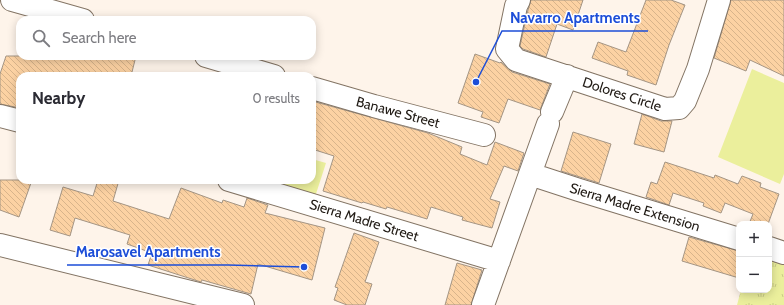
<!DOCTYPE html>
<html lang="en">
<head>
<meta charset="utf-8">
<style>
	:root { --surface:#fff; --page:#f7f7f7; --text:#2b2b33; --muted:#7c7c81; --line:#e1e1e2 }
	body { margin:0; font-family:Cabin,sans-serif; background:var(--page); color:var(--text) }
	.controls { position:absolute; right:12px; bottom:12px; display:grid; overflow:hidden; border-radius:8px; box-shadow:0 2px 10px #0003 }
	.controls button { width:36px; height:36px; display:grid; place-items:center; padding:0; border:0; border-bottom:1px solid var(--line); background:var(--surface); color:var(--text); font:20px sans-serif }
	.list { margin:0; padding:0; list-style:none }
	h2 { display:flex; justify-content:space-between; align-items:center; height:52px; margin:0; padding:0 16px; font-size:17px }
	h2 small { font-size:13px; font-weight:400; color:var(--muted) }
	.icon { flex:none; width:22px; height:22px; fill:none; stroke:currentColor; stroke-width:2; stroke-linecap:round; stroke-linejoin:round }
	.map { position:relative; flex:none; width:784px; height:305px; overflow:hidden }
	.search { position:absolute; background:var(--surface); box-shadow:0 2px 10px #0003; left:16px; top:16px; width:300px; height:44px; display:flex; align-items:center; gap:10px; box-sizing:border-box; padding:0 14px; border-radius:12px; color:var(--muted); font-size:15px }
	.panel { position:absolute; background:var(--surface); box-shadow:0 2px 10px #0003; left:16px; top:72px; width:300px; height:112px; border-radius:12px }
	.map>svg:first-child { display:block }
	.grass { fill:#ebef9c }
	.park { fill:url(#park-tufts) }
	.building { fill:url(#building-back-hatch); stroke:#a49584 }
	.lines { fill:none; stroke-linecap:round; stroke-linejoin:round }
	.minor-casing { stroke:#837464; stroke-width:24 }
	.minor { stroke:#fff; stroke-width:22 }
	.labels { text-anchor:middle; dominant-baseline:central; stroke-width:3; stroke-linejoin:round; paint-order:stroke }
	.street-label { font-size:14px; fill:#211b15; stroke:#fff }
	.leader { fill:none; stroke:#1d4ed8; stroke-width:1.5 }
	.callout-dot { fill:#1d4ed8; stroke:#fff; stroke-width:1.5 }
	.callout-label { font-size:15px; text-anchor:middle; font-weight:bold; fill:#1d4ed8; stroke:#fff; stroke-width:3; stroke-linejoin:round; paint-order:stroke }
</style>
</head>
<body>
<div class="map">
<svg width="784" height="305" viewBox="0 0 784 305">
	<defs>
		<pattern id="park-tufts" width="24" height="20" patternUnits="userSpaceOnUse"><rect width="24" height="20" fill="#ebef9c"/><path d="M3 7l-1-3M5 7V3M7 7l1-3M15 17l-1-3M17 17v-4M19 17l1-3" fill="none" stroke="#c9cc86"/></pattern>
		<pattern id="building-back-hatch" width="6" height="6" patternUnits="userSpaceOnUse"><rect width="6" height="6" fill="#fcd2a3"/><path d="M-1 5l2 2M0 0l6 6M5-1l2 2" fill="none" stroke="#d8b48b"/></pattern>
	</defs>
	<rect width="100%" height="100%" fill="#fef4ea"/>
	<!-- grass -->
	<path class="grass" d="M752,69l32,14v91l-4,10 -62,-27z
		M312,159l14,4 -12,37 -58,-20h56z"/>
	<!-- park -->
	<path class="park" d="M771,256l13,3v46h-47l4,-15h28v-30z"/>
	<!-- building -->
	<path class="building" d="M531,0h52l-10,30 -16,-6 -11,33 -23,-8 -3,-3 8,-36z
		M646,0h25l14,5 -16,40 -13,40 -29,-10 1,-4 -36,-13 6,-16 28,10z
		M731,0h53v76l-34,-16 -4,11 -32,-13z
		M475,54l25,9 1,-1 11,10 38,12 -10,26 -32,-11 -9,24 -18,-6 2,-5 -25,-9z
		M6,56h130l-5,20h-111v32l-20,-4v-30z
		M312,101l116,32 34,14 -2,7 27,11 8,-23 29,11 -6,18 -14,-5 -14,33 10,3 -8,26 -30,-8 1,-3 -32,-10 -4,12 -40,-12 -1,2 -23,-7 -1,1 -39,-12 11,-35 -22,-7z
		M642,114l19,7h11l-8,31 -30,-8z
		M573,132l38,12 -12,39 -38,-12z
		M665,162l49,16 1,-3 23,9 4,-8 19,7 -1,4 19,7 -11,30h-19l4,-10 -28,-11 -4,10 -18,-7 1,-3 -31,-10 -4,12 -23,-8 5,-15 6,2z
		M0,180h32l-13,37 -19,-7z
		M98,180h21l-6,21 56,18 12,-31 41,15 1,-3 21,7 3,-9 21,7 -3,8 60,15 -13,52 -54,-16 -7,30 -49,-14 -1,2 -53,-17 4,-12 -25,-9 3,-9 -55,-17 -5,18 -20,-6 13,-43 30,9z
		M354,233l25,9 -14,40 7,2 -7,21h-18l-13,-5 4,-12 -3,-1z
		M689,237l50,14v27l-57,-17z
		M457,263l25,7 -11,35h-26z"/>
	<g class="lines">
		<defs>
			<path id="minor" d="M12,0l71,20
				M519,0l-3,6 -9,43 9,11 149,49 14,-1 6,-7 13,-32 21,-69
				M206,56l68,20
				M312,88l62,18 110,29
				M552,112l15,-36
				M0,116l20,5
				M530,174l49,16 160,49
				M229,180l270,81
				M0,245l243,60
				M769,248l15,5
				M483,305l65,-181"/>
		</defs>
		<!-- minor casing -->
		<use href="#minor" class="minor-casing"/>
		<!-- minor -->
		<use href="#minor" class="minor"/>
	</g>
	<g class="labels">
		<!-- street labels -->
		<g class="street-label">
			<text transform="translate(622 94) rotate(18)">Dolores Circle</text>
			<text transform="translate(398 112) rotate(15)">Banawe Street</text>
			<text transform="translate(635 207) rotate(17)">Sierra Madre Extension</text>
			<text transform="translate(364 220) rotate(17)">Sierra Madre Street</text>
		</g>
	</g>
	<!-- callouts -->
	<path class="leader" d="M476 82L502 31H648M304 267L228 265H67"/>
	<g class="callout-dot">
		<circle cx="476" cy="82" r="4"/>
		<circle cx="304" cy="267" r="4"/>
	</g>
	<g class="callout-label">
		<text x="575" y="23">Navarro Apartments</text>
		<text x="148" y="257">Marosavel Apartments</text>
	</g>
</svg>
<div class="controls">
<button>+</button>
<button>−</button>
</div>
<div class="search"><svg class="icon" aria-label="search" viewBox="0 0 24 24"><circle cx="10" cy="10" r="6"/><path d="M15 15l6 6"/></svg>Search here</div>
<section class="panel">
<h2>Nearby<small>0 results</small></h2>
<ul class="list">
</ul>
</section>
</div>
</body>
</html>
